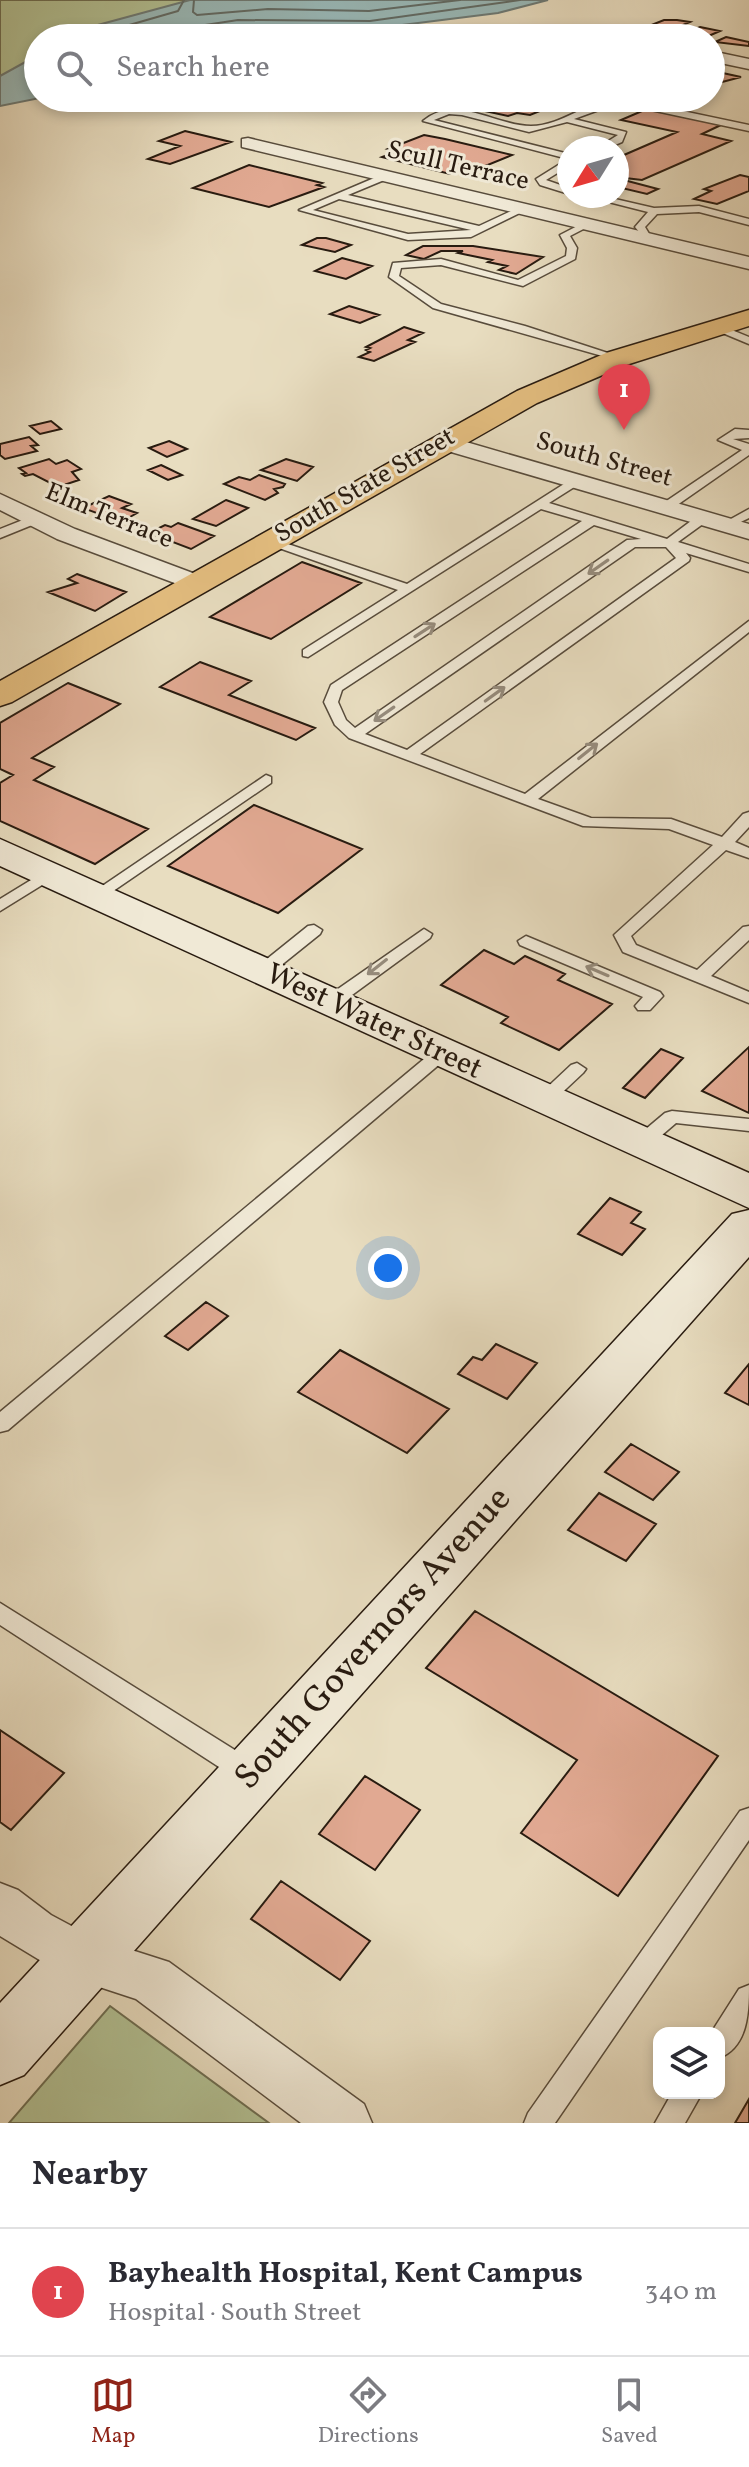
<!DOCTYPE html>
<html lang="en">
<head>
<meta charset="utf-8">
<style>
	:root { --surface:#fff; --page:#f7f7f7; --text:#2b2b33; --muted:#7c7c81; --line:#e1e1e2; --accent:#8f2418 }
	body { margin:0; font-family:Vollkorn,serif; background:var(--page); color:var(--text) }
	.controls { position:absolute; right:24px; bottom:24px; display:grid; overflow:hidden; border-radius:16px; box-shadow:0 4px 12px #0003 }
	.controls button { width:72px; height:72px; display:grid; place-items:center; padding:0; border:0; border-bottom:2px solid var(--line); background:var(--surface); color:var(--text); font:40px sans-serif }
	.compass { position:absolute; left:557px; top:136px; width:72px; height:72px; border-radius:50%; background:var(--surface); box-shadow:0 4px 12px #0003; rotate:233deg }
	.you { position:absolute; left:388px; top:1268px; width:28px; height:28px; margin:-20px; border:6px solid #fff; border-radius:50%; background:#1a73e8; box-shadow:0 0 0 12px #1a73e833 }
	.badge { display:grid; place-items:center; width:52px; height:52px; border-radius:50%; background:var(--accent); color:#fff; font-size:26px; font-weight:700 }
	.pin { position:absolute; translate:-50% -66px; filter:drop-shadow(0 2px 4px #0008) }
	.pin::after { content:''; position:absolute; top:42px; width:28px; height:24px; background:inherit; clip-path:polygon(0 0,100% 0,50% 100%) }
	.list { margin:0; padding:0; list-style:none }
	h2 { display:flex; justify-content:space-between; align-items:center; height:104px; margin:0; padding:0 32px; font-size:34px }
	h2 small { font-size:26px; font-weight:400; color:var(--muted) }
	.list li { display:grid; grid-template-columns:52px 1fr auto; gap:24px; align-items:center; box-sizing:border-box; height:128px; padding:0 32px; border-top:2px solid var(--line) }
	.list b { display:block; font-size:30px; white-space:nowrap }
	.list p { margin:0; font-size:26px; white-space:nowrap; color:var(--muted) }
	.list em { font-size:26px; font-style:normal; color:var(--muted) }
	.icon { flex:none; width:44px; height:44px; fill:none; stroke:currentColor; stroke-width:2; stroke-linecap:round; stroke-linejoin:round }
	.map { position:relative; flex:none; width:749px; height:2123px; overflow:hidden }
	.search { position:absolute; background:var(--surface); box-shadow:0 4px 12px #0003; left:24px; right:24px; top:24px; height:88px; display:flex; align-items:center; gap:20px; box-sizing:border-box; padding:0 28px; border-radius:44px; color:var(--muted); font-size:30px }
	.sheet { height:232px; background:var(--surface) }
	nav { display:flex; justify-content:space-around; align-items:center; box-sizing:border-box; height:112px; border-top:2px solid var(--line); background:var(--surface); font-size:22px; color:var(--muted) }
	nav a { display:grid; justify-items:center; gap:4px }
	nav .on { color:var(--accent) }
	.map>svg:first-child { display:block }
	.green { fill:#b3c295; stroke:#6e6e52; stroke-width:2 }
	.water { fill:#99baba; stroke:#6c7a76; stroke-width:2 }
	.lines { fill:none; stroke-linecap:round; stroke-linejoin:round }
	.shore { stroke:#606a65; stroke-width:2 }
	.building { fill:#e1a992; stroke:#281b10; stroke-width:2 }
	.lane-casing { stroke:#584c3c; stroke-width:3 }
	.street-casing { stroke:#584c3c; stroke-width:3 }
	.secondary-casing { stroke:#281b10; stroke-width:3 }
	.primary-casing { stroke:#281b10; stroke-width:3 }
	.lane { fill:#f0e9d6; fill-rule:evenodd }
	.street { fill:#f0e9d6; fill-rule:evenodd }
	.secondary { fill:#f0e9d6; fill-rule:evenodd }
	.primary { fill:#e4be80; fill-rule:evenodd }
	.oneway { stroke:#968c7d }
	.labels { text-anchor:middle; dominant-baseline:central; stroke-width:6; stroke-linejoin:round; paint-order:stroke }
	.far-street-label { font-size:26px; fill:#281b10; stroke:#f0e9d6 }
	.street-label { font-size:30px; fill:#281b10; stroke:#f0e9d6 }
	.near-street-label { font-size:36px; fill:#281b10; stroke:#f0e9d6 }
</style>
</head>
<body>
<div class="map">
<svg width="749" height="2123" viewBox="0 0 749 2123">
	<rect width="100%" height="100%" fill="#e8ddc0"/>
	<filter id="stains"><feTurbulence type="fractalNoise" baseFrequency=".0025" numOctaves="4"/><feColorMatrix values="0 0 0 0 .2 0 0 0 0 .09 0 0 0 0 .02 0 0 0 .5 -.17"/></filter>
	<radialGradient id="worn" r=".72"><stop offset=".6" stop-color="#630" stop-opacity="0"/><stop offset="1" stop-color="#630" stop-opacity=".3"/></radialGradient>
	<!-- green -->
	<path class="green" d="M0,0h210l-119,38h-53v25l-38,15z
		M110,2006l159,117h-260z"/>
	<!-- water -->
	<path class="water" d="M190,0h358l-50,13 -128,16 -132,-1 -59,10h-111l15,-9z
		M38,55l2,43 -40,8v-30z"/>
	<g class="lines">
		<!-- shore -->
		<path class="shore" d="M194,0l-1,12 4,3 71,-6 101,2 91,-11
			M84,38l94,-27 6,-11
			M186,38l6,-11 46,-7 132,1 150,-21"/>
	</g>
	<!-- building -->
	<path class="building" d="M664,20h13l13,2 -21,9 -25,-3z
		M700,27l20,4 -16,7 -24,-3z
		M726,37l23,5v4l-34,-4z
		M718,72l23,5 -30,8v-10z
		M438,98l-35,10 -50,-9 3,-1z
		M510,98h62l-42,17 -13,-2 -9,3 -28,-6z
		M649,108l74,16 -21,10 29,7 -89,39 -25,-3v-19l60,-26 -56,-12z
		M185,131l46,11 -61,22 -22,-5 32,-13 -21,-5z
		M424,135l21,4 67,16 -39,16 -10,-2 -13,5 -68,-17 16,-6 -10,-2z
		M249,165l73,18 -5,2 7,2 -55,20 -76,-19z
		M740,175l9,2v14l-32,13 -23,-5 17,-8 -7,-2z
		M620,179l38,10 -11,5 -25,-6 -5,4z
		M317,238h9l25,7 -16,7 -33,-7z
		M423,246h50l70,11 -27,17 -17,-4 8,-4 -19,-4 4,-2 -34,-7 5,-2h-22l-17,8 -18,-4z
		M342,258l30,8 -26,13 -31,-8z
		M349,306l30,9 -19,8 -30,-9z
		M404,327l19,6 -15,7 7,2 -41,19 -15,-4 11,-5 -4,-2 4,-2 -4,-1z
		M51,421l10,8 -21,5 -10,-8z
		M29,437l9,8 -7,1 6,5 -32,8 -5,-4v-11z
		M169,441l18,8 -20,8 -18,-9z
		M49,459l7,5 11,-4 14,9 -9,3 7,8 -21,7 -25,-13 -8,2 -3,-2 4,-1 -7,-5z
		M286,459l27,8 -16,14 -36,-11z
		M161,465l21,10 -14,5 -20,-10z
		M259,475l26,9 -2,3 -9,2 4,4 -13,7 -41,-16 15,-7 11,3z
		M109,496l22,8 -9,4 15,5 -16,9 -38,-14z
		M226,500l22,8 -32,18 -23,-7z
		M178,523l36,13 -23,13 -42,-16 16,-8 6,2z
		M302,562l59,21 -90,56 -61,-22z
		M77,574l49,18 -31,19 -47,-19 29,-9 -9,-4z
		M200,662l51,19 -22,14 86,33 -19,12 -136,-53z
		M68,683l52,21 -88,54 22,9 -20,13 114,49 -53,35 -95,-43v-38l13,-8 -13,-6v-46z
		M254,805l108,44 -84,64 -110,-47z
		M484,950l30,14 11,-8 40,18 -7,6 54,24 -53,46 -58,-27 7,-6 -67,-32z
		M749,1047v66l-47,-22z
		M661,1049l22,9 -38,40 -22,-10z
		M610,1198l31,14 -10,11 14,6 -23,26 -44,-21z
		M206,1302l22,14 -40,34 -23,-14z
		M496,1344l41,19 -30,36 -49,-25 15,-17 9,3z
		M340,1350l109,59 -42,44 -109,-61z
		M749,1364v41l-24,-12z
		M631,1444l48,28 -26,28 -48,-28z
		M599,1493l57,31 -30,37 -58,-31z
		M475,1611l243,145 -100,140 -97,-63 56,-73 -151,-92z
		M0,1730l64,43 -53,57 -11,-8z
		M365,1776l55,34 -45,60 -56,-36z
		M281,1881l89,60 -30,39 -89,-61z
		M749,2099v24h-14z"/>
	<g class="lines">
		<defs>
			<path id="lane" d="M621,98l128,27v6l-131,-28 -44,16 52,13 -4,10 -14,6h-11l21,-13 -51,-13 -38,10 -67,-17 -13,-1 -15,6 135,34v12l-23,14 23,8v6l-29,-9 -4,-6 32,-20 -145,-38c33,-28 72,5 108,5 32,0 57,-27 90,-28z
				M386,173l3,5 -41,17 131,31 43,-20 8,2 -59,29 -63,3 -109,-30zM339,199l132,31 -63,4 -95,-24z
				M585,196h17l52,12 45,-2 50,13v6l-50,-13 -42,2 -12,13 6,10 -5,3 -11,-13 13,-15z
				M587,221l8,2 -25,13 7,12 -2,11 -52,27 -82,-21 -40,3 -2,8 42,28 84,22 95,31v4l-187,-53 -44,-31 4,-14 48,-4 77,21 48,-24 1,-8 -7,-13z
				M717,324l32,13v7l-36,-15 -1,-2z
				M735,429l14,1v8l-16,1 16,5v11l-79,55h-8v-6l80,-54 -24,-10z
				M575,477l6,4 -2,3 -30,19 118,36 32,-24h8v6l-29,21 71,22v8l-63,-19 4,5 -1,3 -269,193 105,40 224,-173v11l-211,167 53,19 80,1 51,18 21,-23 6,-2v15l-14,15 14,6v10l-23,-8 -95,86 5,9 61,25 46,-43 6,-1v14l-38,36 38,16v11l-126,-51 -9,-17 99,-90 -44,-16 -86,-3 -234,-88 -14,-13 -11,-23 7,-17 251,-164 -41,-12 -233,148 -5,-1v-6l95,-60 -136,-48 11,-3 134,45zM594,525l47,14 -14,1 -272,188 -9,-8 -8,-18 4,-12zM635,547h31l10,11 -269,192 -42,-16z
				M749,509v9l-23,11 -6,-4z
				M33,516l6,4 -2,3 -37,15v-9z
				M266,775l5,2v6l-168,115 -6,2 -8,-5z
				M49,869l6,2 2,3 -2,3 -55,34v-12z
				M314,925l8,5 -2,4 -51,41h-12l-3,-4 3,-4 51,-41z
				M424,929l8,5 -2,4 -93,68h-12l-3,-4 3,-4z
				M526,936l134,56 3,4 -13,14h-12l-3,-4 8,-9 -123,-52 -2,-4z
				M442,1047l9,6 -3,4 -440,373 -8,2v-20l436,-363z
				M577,1063l9,6 -3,4 -32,30h-12l-3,-4 3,-4 32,-30z
				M672,1111l77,8v12l-73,-8 -28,24h-14l-2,-4 2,-4 31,-26z
				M0,1603l254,159 4,8 -4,8 -9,3 -9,-3 -236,-153z
				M749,1808v32l-194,283h-31l4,-10 212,-302z
				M749,1985c0,27 -1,62 -30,73v-25h-8l28,-44z
				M672,2093h30l-17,30h-30z"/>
			<path id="street" d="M610,32l17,3 2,3h-25l1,-5z
				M711,51l38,8v10l-38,-8z
				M248,138l501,119v12l-507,-122v-8z
				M442,435l307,89v15l-315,-92 -3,-5z
				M0,494l75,35 131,49 4,5 -4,5h-18l-131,-49 -57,-29z
				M0,1883l18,7 33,25 43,23 75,24 195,142 8,19h-71l-165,-124 -70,-23 -66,-40z"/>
			<path id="secondary" d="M0,839l749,334v35l-749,-342z
				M749,1210v47l-725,818 -24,10v-82l732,-789z"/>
			<path id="primary" d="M749,310v16l-123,39 -89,38 -525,299 -12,4v-25l517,-290 89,-38z"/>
		</defs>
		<!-- lane casing -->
		<use href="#lane" class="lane-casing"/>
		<!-- street casing -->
		<use href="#street" class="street-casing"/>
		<!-- secondary casing -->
		<use href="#secondary" class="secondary-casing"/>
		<!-- primary casing -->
		<use href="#primary" class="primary-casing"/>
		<!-- lane -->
		<use href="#lane" class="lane"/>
		<!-- street -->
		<use href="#street" class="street"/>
		<!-- secondary -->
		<use href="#secondary" class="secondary"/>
		<!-- primary -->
		<use href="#primary" class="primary"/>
	</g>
	<!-- one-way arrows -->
	<defs><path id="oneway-shaft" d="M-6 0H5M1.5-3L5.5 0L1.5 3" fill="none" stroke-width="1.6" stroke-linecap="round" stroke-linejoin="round" transform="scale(2)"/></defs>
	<g class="oneway">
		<use href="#oneway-shaft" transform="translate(598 567) rotate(145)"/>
		<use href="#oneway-shaft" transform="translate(425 630) rotate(-33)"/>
		<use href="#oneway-shaft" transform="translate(495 694) rotate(-36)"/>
		<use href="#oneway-shaft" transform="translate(384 714) rotate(145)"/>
		<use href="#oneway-shaft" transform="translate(588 751) rotate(-39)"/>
		<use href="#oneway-shaft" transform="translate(377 967) rotate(142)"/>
		<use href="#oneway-shaft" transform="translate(597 971) rotate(-157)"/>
	</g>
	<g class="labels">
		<!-- far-street labels -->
		<g class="far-street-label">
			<text transform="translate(458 166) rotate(13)">Scull Terrace</text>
			<text transform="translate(604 460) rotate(16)">South Street</text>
			<text transform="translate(365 486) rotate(-30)">South State Street</text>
			<text transform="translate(109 516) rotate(22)">Elm Terrace</text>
		</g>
		<!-- street labels -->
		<g class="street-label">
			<text transform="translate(374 1022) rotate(25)">West Water Street</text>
		</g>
		<!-- near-street labels -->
		<g class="near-street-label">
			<text transform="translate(374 1639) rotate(-48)">South Governors Avenue</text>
		</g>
	</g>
	<rect width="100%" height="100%" filter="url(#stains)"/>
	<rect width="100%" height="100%" fill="url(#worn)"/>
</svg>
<div class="controls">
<button><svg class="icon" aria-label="layers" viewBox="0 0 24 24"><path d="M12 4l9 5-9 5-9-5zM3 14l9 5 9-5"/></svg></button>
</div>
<svg class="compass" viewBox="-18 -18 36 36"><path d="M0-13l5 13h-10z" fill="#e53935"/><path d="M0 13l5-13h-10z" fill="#7c7c81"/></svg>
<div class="you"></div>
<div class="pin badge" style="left:624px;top:430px;background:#e0444e">1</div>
<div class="search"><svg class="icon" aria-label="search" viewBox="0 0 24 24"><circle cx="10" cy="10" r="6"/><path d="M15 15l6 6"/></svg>Search here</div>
</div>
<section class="sheet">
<h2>Nearby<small></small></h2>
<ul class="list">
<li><span class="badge" style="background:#e0444e">1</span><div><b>Bayhealth Hospital, Kent Campus</b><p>Hospital · South Street</p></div><em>340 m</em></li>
</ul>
</section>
<nav>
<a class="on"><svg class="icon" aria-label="map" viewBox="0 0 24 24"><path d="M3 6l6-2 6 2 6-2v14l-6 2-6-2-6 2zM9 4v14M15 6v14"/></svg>Map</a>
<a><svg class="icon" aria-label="directions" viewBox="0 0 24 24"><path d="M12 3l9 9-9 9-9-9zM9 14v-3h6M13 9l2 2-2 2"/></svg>Directions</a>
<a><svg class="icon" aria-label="saved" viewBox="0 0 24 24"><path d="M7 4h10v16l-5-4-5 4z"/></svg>Saved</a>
</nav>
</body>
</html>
